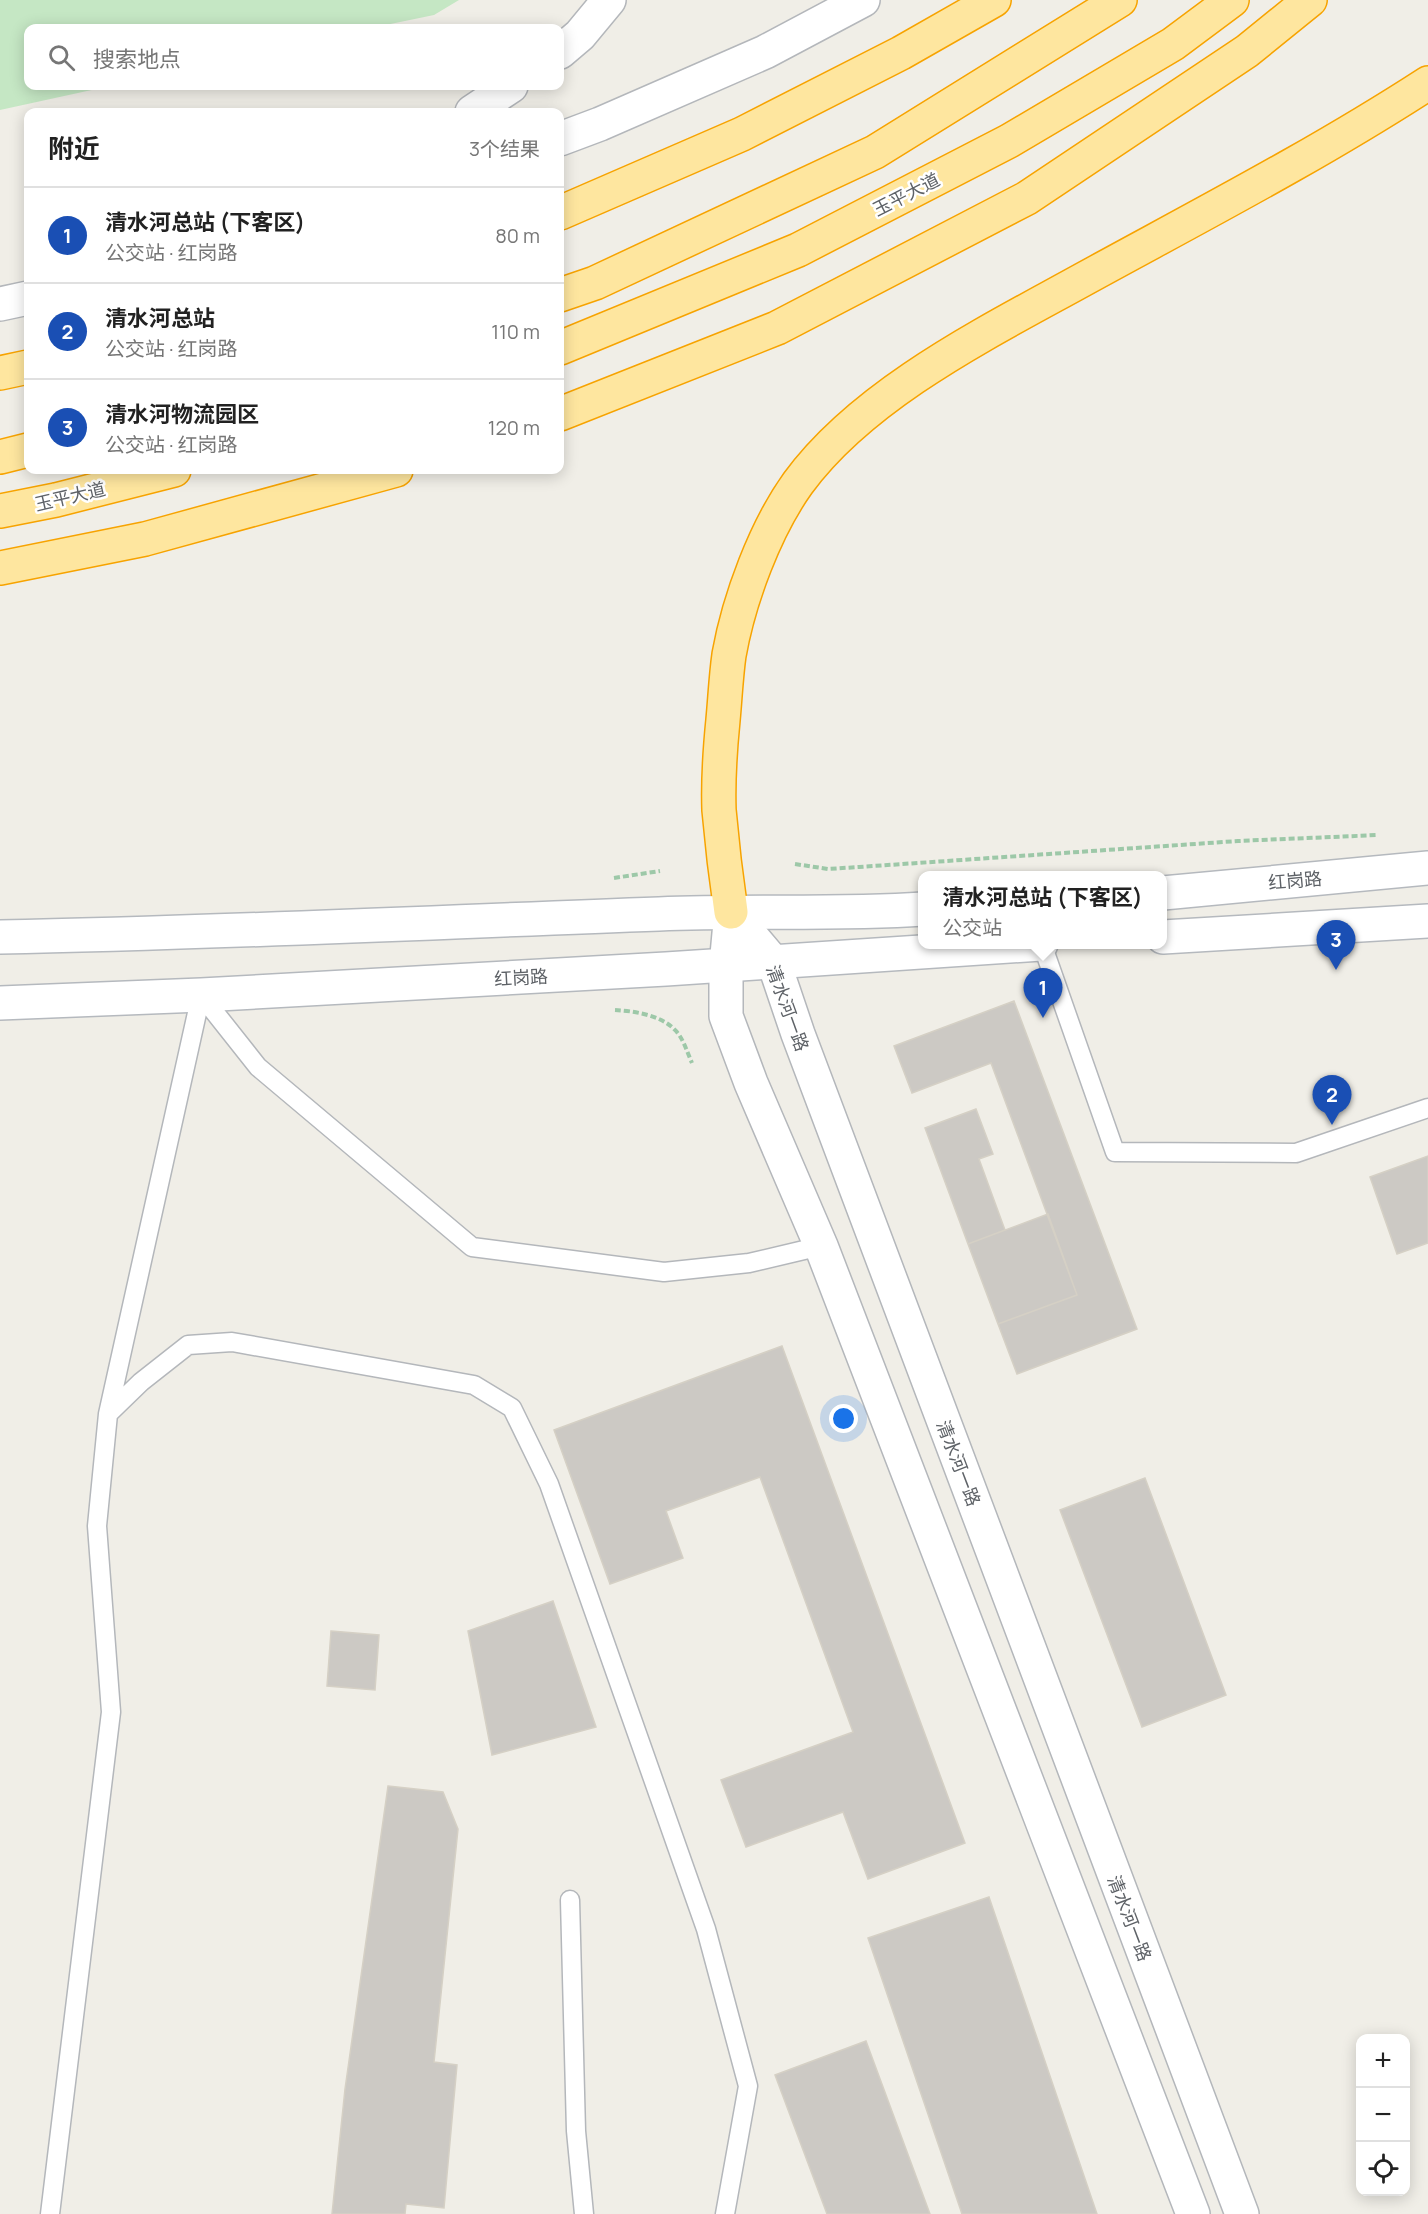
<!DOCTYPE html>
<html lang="zh">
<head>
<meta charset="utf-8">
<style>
	:root { --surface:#fff; --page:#f6f6f6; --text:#222; --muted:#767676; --line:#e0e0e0; --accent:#ea3c34 }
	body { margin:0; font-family:Manrope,"Noto Sans SC",sans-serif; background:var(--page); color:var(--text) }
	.controls { position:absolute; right:18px; bottom:18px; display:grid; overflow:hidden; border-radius:12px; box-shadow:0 3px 15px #0003 }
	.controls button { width:54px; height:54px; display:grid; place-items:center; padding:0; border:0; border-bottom:2px solid var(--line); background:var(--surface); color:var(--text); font:30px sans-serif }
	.you { position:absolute; left:844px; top:1419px; width:21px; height:21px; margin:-15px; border:4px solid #fff; border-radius:50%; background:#1a73e8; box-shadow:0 0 0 9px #1a73e833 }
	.badge { display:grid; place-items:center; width:39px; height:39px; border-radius:50%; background:var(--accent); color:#fff; font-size:20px; font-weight:700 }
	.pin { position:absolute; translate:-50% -50px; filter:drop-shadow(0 2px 3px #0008) }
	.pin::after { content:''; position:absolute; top:32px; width:21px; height:18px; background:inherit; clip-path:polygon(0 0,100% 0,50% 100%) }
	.popup { position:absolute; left:918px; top:871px; width:249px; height:78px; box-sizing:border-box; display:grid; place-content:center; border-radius:12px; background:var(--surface); filter:drop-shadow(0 2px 4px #0005); font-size:20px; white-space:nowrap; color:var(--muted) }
	.popup b { font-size:22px; color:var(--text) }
	.popup::after { content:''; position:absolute; left:50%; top:100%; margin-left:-12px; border:12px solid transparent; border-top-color:var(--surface) }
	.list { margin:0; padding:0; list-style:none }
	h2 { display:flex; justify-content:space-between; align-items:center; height:78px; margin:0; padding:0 24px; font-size:26px }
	h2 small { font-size:20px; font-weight:400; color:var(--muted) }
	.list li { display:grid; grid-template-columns:39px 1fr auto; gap:18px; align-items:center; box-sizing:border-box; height:96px; padding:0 24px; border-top:2px solid var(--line) }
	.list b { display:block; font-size:22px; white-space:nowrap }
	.list p { margin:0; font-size:20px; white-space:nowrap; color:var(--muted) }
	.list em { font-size:20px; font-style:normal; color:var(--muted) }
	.icon { flex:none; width:33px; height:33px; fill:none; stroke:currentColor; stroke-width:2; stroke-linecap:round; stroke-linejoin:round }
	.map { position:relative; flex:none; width:1428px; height:2214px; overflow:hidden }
	.search { position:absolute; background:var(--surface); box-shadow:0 3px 15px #0003; left:24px; top:24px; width:540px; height:66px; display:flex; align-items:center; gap:15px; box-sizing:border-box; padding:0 21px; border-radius:12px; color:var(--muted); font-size:22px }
	.panel { position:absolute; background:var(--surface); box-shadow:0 3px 15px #0003; left:24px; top:108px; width:540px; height:366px; border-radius:12px }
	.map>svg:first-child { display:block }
	.green { fill:#c5e7c4 }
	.building { fill:#ccc9c4; stroke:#d5d0c5; stroke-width:1.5 }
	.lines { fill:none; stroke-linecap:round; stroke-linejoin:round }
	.service-casing { stroke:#b4b7bb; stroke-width:21 }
	.minor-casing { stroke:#b4b7bb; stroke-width:36 }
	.tertiary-casing { stroke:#b4b7bb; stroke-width:36 }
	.secondary-casing { stroke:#b5b9be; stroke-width:36 }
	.trunk-casing { stroke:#f7a300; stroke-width:36 }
	.path { stroke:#9dc8a8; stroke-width:4; stroke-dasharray:6 3; stroke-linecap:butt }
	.service { stroke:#fff; stroke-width:18 }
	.minor { stroke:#fff; stroke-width:33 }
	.tertiary { stroke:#fff; stroke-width:33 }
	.secondary { stroke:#fff; stroke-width:33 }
	.trunk { stroke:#fee69f; stroke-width:33 }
	.labels { text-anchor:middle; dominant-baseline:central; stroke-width:5; stroke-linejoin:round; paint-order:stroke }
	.street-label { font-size:18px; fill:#5e6267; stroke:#fff }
</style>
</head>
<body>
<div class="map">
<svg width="1428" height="2214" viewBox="0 0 1428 2214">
	<rect width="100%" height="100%" fill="#f0eee7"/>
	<!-- green -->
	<path class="green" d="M0,0h459l-25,15 -63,13h-343v58h82l-110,24z"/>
	<!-- building -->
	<path class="building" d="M1014,1001l123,328 -120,45 -19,-50 79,-29 -86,-232 -79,30 -18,-47z
		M976,1109l17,45 -14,5 26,71 -37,14 -43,-116z
		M1428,1156v87l-31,11 -27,-77z
		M1048,1214l29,81 -79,29 -30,-80z
		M782,1346l183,497 -97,36 -25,-67 -97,35 -25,-67 132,-48 -93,-255 -94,34 17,47 -73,26 -56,-154z
		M1145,1478l81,217 -84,32 -82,-217z
		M553,1601l43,126 -104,28 -24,-124z
		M331,1631l48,4 -4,55 -48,-4z
		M388,1786l55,6 15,37 -24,233 23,3 -13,143 -38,-4 -1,10h-73l13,-125z
		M989,1897l108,317h-135l-94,-276z
		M866,2041l64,173h-103l-52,-139z"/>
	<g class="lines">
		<defs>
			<path id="service" d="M1042,944l73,208 181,1 132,-45
				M201,995l57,72 214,180 192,25 85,-9 72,-17
				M108,1414l33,-32 47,-37 44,-3 242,43 38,23 37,76 157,445 42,157 -23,128
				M570,1900l6,231 8,83
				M50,2214l61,-502 -14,-186 11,-112 93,-419"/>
			<path id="minor" d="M560,52l20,-17 29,-35
				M472,112l39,-26
				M560,139l40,-15 165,-72 98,-52
				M0,304l28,-6"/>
			<path id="tertiary" d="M731,912l43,51 24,71 444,1180
				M731,912l-5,54v50l25,67 70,163 372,968"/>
			<path id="secondary" d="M1163,893l265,-25
				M0,937c220,-4 439,-15 659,-23 88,-4 176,1 264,-5
				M1163,937l265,-16
				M0,1003l201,-8 465,-26 375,-25"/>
			<path id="trunk" d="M560,213l182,-79 159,-81 93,-53
				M560,295l35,-12 280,-131 245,-152
				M560,348l238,-98 211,-109 164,-97 59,-44
				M0,373l28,-6
				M560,414l217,-86 250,-130 220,-147 63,-51
				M0,457l28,-7
				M0,511l56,-11 118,-30
				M0,568l145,-29 251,-69
				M731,912c-5,-34 -9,-68 -12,-102 -1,-30 1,-60 4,-90 2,-21 3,-44 6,-65 10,-56 36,-126 69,-172 66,-90 190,-151 286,-204 115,-63 233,-124 344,-196"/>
		</defs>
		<!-- service casing -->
		<use href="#service" class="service-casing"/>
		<!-- minor casing -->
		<use href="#minor" class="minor-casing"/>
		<!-- tertiary casing -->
		<use href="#tertiary" class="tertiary-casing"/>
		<!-- secondary casing -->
		<use href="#secondary" class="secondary-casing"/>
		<!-- trunk casing -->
		<use href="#trunk" class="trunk-casing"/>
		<!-- path -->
		<path class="path" d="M795,864l33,5 31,-2 379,-26 140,-6
			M614,878l46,-7
			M615,1010c19,1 45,5 59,19 9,8 13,23 18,34"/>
		<!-- service -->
		<use href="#service" class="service"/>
		<!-- minor -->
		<use href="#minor" class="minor"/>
		<!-- tertiary -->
		<use href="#tertiary" class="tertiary"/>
		<!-- secondary -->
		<use href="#secondary" class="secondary"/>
		<!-- trunk -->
		<use href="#trunk" class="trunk"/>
	</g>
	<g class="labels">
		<!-- street labels -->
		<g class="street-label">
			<text transform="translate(906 194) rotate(-27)">玉平大道</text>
			<text transform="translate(70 496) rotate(-13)">玉平大道</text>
			<text transform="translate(1295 880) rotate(-5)">红岗路</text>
			<text transform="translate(521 977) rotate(-3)">红岗路</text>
			<text transform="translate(788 1008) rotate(70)">清水河一路</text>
			<text transform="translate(959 1463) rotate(69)">清水河一路</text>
			<text transform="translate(1130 1918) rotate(69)">清水河一路</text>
		</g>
	</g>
</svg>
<div class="controls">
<button>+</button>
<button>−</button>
<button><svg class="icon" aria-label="locate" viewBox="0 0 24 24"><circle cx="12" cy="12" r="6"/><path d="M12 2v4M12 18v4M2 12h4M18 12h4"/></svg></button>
</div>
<div class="you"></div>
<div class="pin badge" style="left:1043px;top:1018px;background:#1a4fb4">1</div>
<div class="popup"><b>清水河总站 (下客区)</b>公交站</div>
<div class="pin badge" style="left:1332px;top:1125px;background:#1a4fb4">2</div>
<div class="pin badge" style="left:1336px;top:970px;background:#1a4fb4">3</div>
<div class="search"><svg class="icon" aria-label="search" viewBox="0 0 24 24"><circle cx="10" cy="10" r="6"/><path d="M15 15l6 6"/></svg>搜索地点</div>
<section class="panel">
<h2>附近<small>3个结果</small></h2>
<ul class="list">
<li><span class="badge" style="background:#1a4fb4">1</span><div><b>清水河总站 (下客区)</b><p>公交站 · 红岗路</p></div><em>80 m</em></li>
<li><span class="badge" style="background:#1a4fb4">2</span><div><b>清水河总站</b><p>公交站 · 红岗路</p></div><em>110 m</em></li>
<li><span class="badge" style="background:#1a4fb4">3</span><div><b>清水河物流园区</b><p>公交站 · 红岗路</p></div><em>120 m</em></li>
</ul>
</section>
</div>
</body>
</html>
